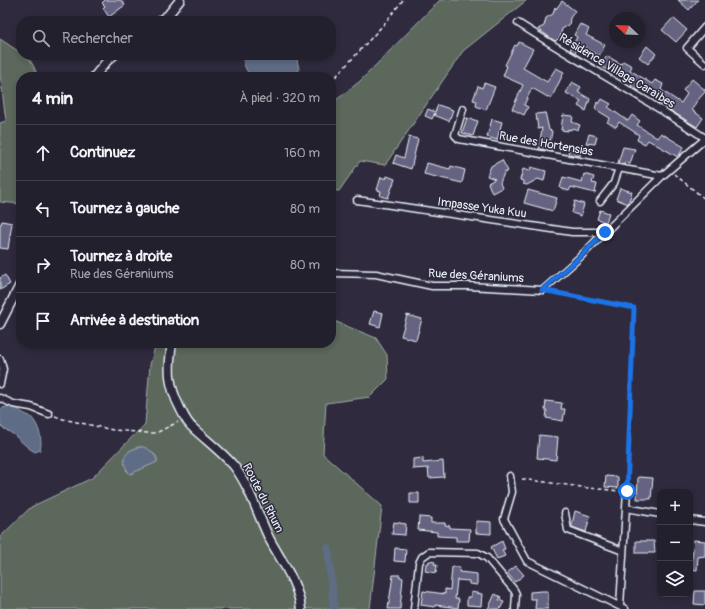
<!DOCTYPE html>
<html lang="fr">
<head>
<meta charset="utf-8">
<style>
	:root { --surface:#23202e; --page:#2b2836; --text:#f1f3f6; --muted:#a3a3aa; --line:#403e4a }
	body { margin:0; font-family:Pangolin,sans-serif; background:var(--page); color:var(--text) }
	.controls { position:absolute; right:12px; bottom:12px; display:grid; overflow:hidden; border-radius:8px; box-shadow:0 2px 6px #0003 }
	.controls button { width:36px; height:36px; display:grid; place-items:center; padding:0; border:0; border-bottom:1px solid var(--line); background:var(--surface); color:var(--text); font:20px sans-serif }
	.compass { position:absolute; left:609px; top:12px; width:36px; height:36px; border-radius:50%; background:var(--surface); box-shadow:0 2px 6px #0003; rotate:293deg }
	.stop { position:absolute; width:12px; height:12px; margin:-9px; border:3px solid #1a73e8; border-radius:50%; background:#fff }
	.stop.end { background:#1a73e8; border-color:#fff; box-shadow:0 1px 4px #0008 }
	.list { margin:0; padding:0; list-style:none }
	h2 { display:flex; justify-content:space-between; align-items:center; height:52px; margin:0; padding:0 16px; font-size:17px }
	h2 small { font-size:13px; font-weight:400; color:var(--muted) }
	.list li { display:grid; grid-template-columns:26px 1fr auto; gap:12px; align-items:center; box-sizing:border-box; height:56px; padding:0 16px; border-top:1px solid var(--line) }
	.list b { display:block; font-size:15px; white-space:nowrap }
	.list p { margin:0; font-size:13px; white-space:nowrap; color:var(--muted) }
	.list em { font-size:13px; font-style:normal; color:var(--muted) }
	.icon { flex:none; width:22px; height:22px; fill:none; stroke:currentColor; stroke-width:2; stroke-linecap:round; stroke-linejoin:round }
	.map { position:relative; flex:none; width:705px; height:609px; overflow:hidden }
	.search { position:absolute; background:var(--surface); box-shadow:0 2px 6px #0003; left:16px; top:16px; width:320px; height:44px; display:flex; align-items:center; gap:10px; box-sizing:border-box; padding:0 14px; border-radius:16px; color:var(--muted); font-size:15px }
	.panel { position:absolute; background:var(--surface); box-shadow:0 2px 6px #0003; left:16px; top:72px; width:320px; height:276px; border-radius:16px }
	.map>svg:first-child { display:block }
	.green { fill:#5c675b; stroke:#a2acaa; fill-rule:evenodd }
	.water { fill:#5e6c85; stroke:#95a1b3 }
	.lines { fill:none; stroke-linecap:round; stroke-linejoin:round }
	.canal { stroke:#5e6c85; stroke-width:8 }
	.building { fill:#656381; stroke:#e8f1f8 }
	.street-casing { stroke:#e8f1f8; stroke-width:9 }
	.secondary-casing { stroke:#e8f1f8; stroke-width:11 }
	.path { stroke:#e8f1f8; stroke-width:1.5; stroke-dasharray:4 3; stroke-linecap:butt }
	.street { stroke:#2f2a3d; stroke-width:6 }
	.secondary { stroke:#2f2a3d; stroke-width:8 }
	.route { stroke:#1a73e8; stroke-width:5 }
	.labels { text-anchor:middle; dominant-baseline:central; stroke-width:3; stroke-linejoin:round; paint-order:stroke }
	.street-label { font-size:12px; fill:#e8f1f8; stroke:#2f2a3d }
</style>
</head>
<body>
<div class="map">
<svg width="705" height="609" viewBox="0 0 705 609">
	<rect width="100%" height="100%" fill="#2f2a3d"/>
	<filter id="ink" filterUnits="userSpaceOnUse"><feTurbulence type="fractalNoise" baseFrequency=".025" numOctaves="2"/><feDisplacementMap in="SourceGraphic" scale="8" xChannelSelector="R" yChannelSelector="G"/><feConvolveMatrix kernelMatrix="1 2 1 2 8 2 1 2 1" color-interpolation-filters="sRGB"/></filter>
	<g filter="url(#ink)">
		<!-- green -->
		<path class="green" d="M440,0h87l-64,51 -78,114 -25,-4 -21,30 -8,-1v-86l28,-22z
			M0,39l21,14v2c11,2 13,13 17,22h-17v127l-21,-2v-79l6,-2 -6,-47z
			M331,312l3,9 42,17 11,17 1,24 -18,18 -44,6 -3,51 59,52 -12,103h-370v-72l31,-30 61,-29 53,-54 5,-59 6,-22h175zM138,447c8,-1 13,4 19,10v5l-27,12 -4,-4 3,-19z"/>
		<!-- water -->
		<path class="water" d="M244,55h52l3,14 -1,3 -6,5h-40c-5,-4 -9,-13 -9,-19z
			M9,406c6,0 9,3 14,7 3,2 6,2 8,4 8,8 12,23 9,33l-5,2c-8,-4 -14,-11 -21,-17 -5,-4 -10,-5 -14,-10v-16z
			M141,447c8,0 15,8 16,15l-27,12c-11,-14 -6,-24 11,-27z"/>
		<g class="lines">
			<!-- canal -->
			<path class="canal" d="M328,548l6,61"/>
		</g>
		<!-- building -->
		<path class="building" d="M105,0h16l4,5 -16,12 -6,-9 2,-2 -3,-3z
			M678,0h20l-9,10z
			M562,1l13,10 -5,7 -1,7 -7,4 -2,9 -5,3 -17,-12 6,-3 2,-8 7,-4 2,-7 1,2z
			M673,18l14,12 -11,12 -14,-12z
			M580,24l9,5 -3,6 19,10 -6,11 -16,-9 -1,1 -3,-2 -4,7 -5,-3 7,-13 -3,-2z
			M519,42l14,7 -10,19 24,14 9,-14 8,4 -13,27 -19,-11 -8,17 4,2 -4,8 -12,-6 11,-24 -20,-9 4,-10 -2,-1 10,-20 2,1z
			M647,46l9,8 -8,10 -9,-7z
			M607,56l14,8 2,-3 9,5 -2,4 22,14 3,-4 8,4 -2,6 20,13 6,-9 -4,-4 9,-11 13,11v2l-9,10 -4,8 11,8 -6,9 -37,-23 1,-3 -19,-13 -3,3 -8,-5 2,-4 -22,-13 -2,2 -9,-5z
			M572,82l9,5 -3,5 12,7 -4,12 -8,-5 3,-5 -15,-8z
			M484,83l11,4 -9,23 -10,-4 1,-5 -4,-1 5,-14 4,2z
			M602,99l9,5 -3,3 20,14 4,-6 8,6 -3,4 20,13 4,-5 23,14 -6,10 -30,-17 -3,4 -8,-4 2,-5 -20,-13 -3,5 -9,-5 3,-4 -15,-9 2,-7 2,2z
			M438,105l15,5 -4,11 -15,-6 1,-2 -3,6 -7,-3 3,-7 7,3z
			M545,112l4,18 3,1 -2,12 3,1 -1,7 -13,-2 3,-21 -4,1 -2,-15 9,-1z
			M563,115l10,1 -1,6 8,3 -2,5 -6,-2 -1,2 -3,-1v2l-7,-1z
			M467,118l11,3 -5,15 -11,-3z
			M492,119l10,3 -5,18 -10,-3z
			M589,134l8,2 -2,8 -9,-1z
			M409,137l9,2 -7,30 -18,-6 3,-8 8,3z
			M569,147l12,3 -1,6 -12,-2z
			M623,147l12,2 -5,15 -5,-2 -1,3 -6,-2z
			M502,160l6,11 -4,2 -4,10 2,5 -10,5 -4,-10 7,-4 -8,-3 4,-10z
			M427,163l23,6 1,-3 14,4 -3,13 -38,-9z
			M531,167l15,4 -2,10 -6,-2 -11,6 -4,-1v-3l-3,-1 3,-11 7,2z
			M584,174l10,3 -2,6 5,1 -2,9 -24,-6 -2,4 -9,-3 3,-11 19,5z
			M387,176l8,3 -7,19 -8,-2 1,-5 -4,-1 4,-13 5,2z
			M620,188l12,4 -4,12 -12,-5z
			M528,190l29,8 -4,13 -29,-8z
			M575,201l9,3 -3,12 -9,-3z
			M600,210l9,3 -3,9 -9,-3z
			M2,221l10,2 -4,26 -8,-1v-24h1z
			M5,275l5,9 -10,6v-12z
			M374,311l9,2 -3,14 -10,-3z
			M407,315l15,4 -6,21 -15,-4z
			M546,401l16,2 -1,6h4l-2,12 -17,-3 1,-8h-2z
			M539,435l19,2 -2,23 -19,-2z
			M423,458v5l20,-2 1,16 -15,1 -1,-10 -15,1v-10z
			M606,476l12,1v11l-13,-1z
			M638,477l15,1 -2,21h-14z
			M410,493h9v10h-9z
			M575,511l15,5 -4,16 -14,-5v-3z
			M419,517l12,1v5h14v2l5,1v2l20,1 -1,12h-13v-4l-19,-1v-4l-19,-2z
			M476,521l15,1v12l-15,-1z
			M394,522l12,2 -1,11 -13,-1z
			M694,540l11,1v15l-7,1 -1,13 -7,-1v-11h2z
			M502,541l3,8 -3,1 3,6 -8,3 -6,-12z
			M636,541h18l1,12h-19z
			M395,548l11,1 -1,13 -11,-1z
			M429,561l6,1 -1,2 3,1 -1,8 -11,-2 1,-7h2z
			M516,566l8,9 -9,7 -8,-9z
			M452,567h8l-1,5 18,2v11l-8,-1v-3l-12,-1 -2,19h4l-1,9 -23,-3v2l-14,-2 2,-14 22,3v-5l5,1z
			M393,575h7v2l3,1 -3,31h-12z
			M542,591h6v18h-13l1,-10h-6v-7z
			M695,591h10v14l-11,-1z
			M471,592l11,2 -1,12 -14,-1v-8h4z
			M495,594l6,3 -2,3 5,2 -4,7h-12z"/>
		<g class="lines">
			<defs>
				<path id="street" d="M518,23c62,40 126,74 187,115
					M705,27l-18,21 18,16
					M463,109l-8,26 4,4 203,37
					M357,200l195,29 20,3h33
					M600,201l14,-18 5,-15
					M331,273l45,1 56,12h36l75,4 37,-33 82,-81 43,-37
					M0,359l3,10 -3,15
					M0,398l13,6 18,3 18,7
					M510,476l2,16 -8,27 23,42 98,48
					M626,508l34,6
					M565,513l3,17 55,21
					M690,520l15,2
					M620,606l7,-115
					M414,609l5,-46 3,-6 7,-5 49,1 9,5 27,32 2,4 -1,15"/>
				<path id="secondary" d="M159,21l9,-6 12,-15
					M94,77l13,-16 7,-6
					M0,324l21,-41
					M172,343c-4,25 -4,42 8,65 4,8 7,15 13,20 14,13 29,24 41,38 16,21 24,50 36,74 12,22 28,43 31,69"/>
			</defs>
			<!-- street casing -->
			<use href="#street" class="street-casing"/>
			<!-- secondary casing -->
			<use href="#secondary" class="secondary-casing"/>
			<!-- path -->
			<path class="path" d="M331,82l53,-58 19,-24
				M674,174l31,25
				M550,292l84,16 -7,177
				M55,416l8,3 50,11 35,3h8l22,-11
				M522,479l67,9 31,3"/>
			<!-- street -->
			<use href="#street" class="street"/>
			<!-- secondary -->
			<use href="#secondary" class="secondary"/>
		</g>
	</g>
	<g class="lines" filter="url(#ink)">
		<!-- route -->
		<path class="route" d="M605,232l-25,25 -38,33 92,18 -7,183"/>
	</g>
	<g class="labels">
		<!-- street labels -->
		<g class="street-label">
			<text transform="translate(617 71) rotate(31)">Résidence Village Caraïbes</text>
			<text transform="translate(546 144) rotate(10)">Rue des Hortensias</text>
			<text transform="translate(482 208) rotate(8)">Impasse Yuka Kuu</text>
			<text transform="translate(476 276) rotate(3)">Rue des Géraniums</text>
			<text transform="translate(263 498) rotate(63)">Route du Rhum</text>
		</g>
	</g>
</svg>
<div class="controls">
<button>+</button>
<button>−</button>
<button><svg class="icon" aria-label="layers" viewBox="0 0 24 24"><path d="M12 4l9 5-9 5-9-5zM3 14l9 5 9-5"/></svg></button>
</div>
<svg class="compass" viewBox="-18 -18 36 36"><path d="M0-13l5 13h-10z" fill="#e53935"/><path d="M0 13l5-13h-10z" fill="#a3a3aa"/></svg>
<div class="stop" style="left:627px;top:491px"></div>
<div class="stop end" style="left:605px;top:232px"></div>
<div class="search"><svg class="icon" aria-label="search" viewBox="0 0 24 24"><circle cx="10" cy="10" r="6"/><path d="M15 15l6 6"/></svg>Rechercher</div>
<section class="panel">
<h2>4 min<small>À pied · 320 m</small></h2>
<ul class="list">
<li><svg class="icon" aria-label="ahead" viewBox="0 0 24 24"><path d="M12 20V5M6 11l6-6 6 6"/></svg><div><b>Continuez</b></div><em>160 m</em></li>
<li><svg class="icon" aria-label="left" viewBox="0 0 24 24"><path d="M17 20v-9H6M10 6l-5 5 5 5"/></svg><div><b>Tournez à gauche</b></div><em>80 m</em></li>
<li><svg class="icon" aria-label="right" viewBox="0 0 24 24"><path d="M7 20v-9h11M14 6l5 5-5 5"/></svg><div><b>Tournez à droite</b><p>Rue des Géraniums</p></div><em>80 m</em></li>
<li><svg class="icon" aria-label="arrive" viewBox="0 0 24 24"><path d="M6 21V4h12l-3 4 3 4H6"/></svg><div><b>Arrivée à destination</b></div></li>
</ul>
</section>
</div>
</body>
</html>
